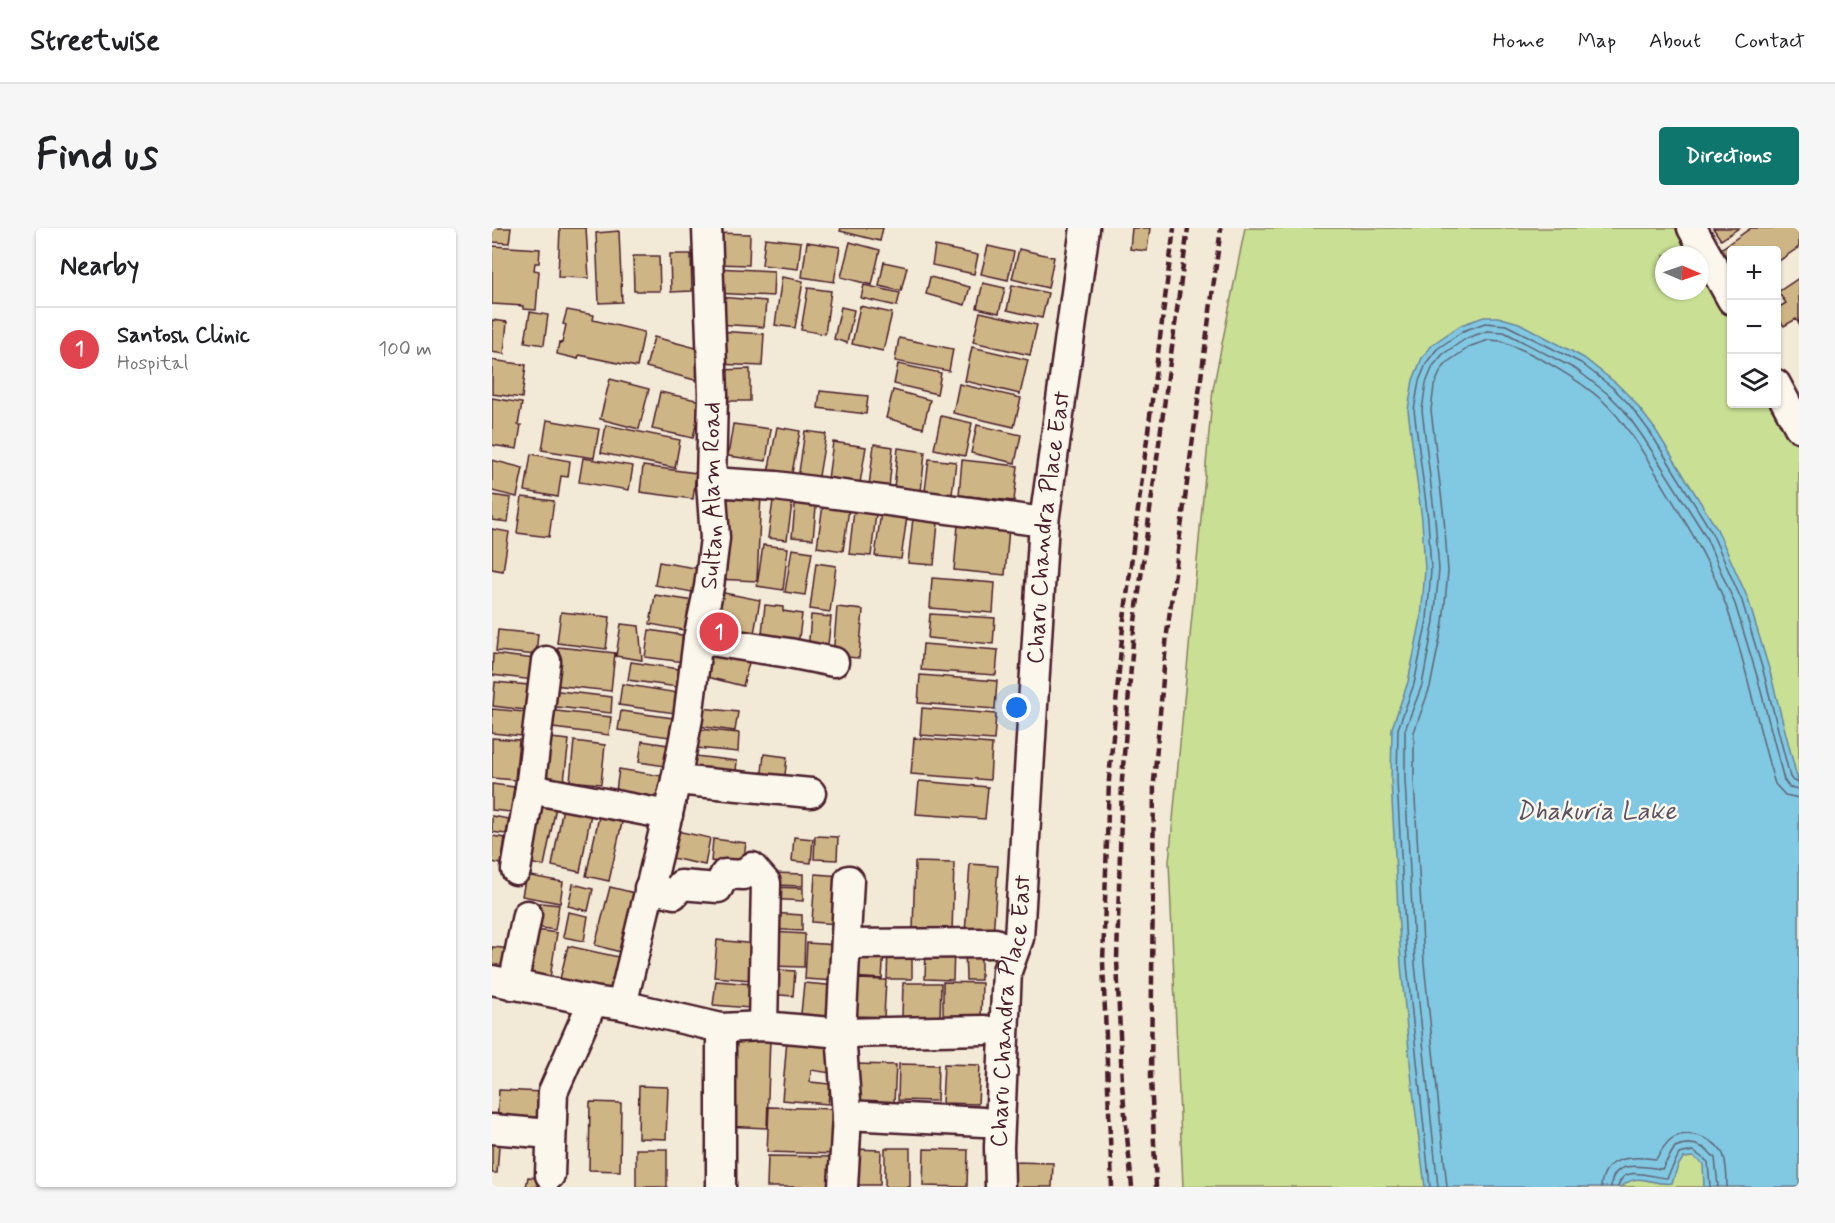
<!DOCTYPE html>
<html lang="en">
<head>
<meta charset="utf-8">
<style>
	:root { --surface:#fff; --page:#f6f6f6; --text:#202124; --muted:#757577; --line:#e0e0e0; --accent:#0f766e }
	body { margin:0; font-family:Mynerve,sans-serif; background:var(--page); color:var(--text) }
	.controls { position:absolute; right:18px; top:18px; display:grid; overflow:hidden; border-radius:6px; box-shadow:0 2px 4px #0004 }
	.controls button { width:54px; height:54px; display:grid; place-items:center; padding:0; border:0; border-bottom:2px solid var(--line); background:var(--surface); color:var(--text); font:30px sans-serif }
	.compass { position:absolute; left:1163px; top:18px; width:54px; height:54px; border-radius:50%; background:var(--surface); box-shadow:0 2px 4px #0004; rotate:92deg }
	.you { position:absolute; left:525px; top:480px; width:21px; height:21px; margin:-15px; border:4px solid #fff; border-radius:50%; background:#1a73e8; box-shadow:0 0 0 9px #1a73e833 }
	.badge { display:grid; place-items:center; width:39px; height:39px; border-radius:50%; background:var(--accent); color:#fff; font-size:20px; font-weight:700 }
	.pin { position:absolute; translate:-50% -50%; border:3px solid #fff; box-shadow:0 2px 6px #0006 }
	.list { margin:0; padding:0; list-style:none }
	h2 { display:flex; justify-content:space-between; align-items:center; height:78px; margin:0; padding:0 24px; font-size:26px }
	h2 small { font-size:20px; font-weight:400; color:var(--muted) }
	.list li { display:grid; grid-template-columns:39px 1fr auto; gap:18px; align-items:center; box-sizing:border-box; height:84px; padding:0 24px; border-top:2px solid var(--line) }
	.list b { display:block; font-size:22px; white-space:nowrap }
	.list p { margin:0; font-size:20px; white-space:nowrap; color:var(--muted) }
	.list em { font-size:20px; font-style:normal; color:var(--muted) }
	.icon { flex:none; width:33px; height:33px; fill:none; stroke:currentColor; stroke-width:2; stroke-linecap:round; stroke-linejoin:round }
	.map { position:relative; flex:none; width:1307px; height:959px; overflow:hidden; border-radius:6px }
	header { display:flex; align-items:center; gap:36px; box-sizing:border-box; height:84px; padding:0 30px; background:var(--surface); border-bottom:2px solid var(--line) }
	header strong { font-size:28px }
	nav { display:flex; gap:33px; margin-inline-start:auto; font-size:21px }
	.intro { display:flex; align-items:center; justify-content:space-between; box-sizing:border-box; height:144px; padding:0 36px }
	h1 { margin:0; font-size:42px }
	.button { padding:15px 27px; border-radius:6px; background:var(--accent); color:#fff; font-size:21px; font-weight:700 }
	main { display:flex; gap:36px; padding:0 36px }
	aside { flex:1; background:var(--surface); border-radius:6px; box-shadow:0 2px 4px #0004 }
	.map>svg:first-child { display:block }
	.green { fill:#c8df94; stroke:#897f60; stroke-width:1.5 }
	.water { fill:#81c8e2; stroke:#6b8499; stroke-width:1.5 }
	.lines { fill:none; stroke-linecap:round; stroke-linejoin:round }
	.shore { stroke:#606374; stroke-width:1.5 }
	.building { fill:#ceb585; stroke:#4a1f2b; stroke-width:1.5 }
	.minor-casing { stroke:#4a1f2b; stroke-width:33 }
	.minor { stroke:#fbf7ec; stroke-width:28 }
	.rail { stroke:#4a1f2b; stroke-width:4.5; stroke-dasharray:9 4.5; stroke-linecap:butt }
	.labels { text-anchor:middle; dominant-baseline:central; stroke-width:5; stroke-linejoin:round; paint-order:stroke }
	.street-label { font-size:24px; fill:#4a1f2b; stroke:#fbf7ec }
	.water-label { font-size:26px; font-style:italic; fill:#5a5262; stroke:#fbf7ec }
</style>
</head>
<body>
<header>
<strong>Streetwise</strong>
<nav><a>Home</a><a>Map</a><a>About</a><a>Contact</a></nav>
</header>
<div class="intro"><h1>Find us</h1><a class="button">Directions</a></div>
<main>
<aside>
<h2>Nearby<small></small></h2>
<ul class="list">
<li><span class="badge" style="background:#e0444e">1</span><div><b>Santosh Clinic</b><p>Hospital</p></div><em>100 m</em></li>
</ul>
</aside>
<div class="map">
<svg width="1307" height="959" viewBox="0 0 1307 959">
	<rect width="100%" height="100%" fill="#f2ead7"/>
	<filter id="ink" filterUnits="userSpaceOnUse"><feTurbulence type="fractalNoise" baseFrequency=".0167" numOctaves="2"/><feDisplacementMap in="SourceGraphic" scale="12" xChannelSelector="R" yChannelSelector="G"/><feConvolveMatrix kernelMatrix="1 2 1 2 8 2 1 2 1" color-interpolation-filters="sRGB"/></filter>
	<g filter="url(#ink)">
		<!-- green -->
		<path class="green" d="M753,0h430l16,27h-27v36h36v-21l31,50 1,84h44l23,27v756h-616l-14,-325 44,-473z"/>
		<!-- water -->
		<path class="water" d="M992,89h14l21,6 65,35 33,26 16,16 22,29 62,100 31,70 22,73 29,113v402h-95l-1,-23 -10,-7 -10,1 -5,8 -6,17c-20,4 -32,-13 -51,4h-196l-13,-104 -11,-118 -10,-184 1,-53 16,-46 13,-63 4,-49 -3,-50 -14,-110 5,-30 9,-22 11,-14 28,-19z"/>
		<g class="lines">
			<!-- shore -->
			<path class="shore" d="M938,959l-23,-223 -10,-183 1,-52 16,-45 13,-64 4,-50 -3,-51 -14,-109 5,-29 8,-19 10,-13 26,-18 22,-8 21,2 75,38 32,25 16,16 21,28 61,99 31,70 22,73 26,103 3,4 6,1
				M946,959l-23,-223 -10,-184v-50l17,-45 12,-64 5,-51 -4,-51 -13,-109 4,-27 7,-17 10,-12 24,-16 20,-7 17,1 73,38 31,24 15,15 20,28 62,98 30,69 22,72 27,104 5,7 10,2
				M955,959l-23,-224 -10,-183v-48l16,-45 13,-64 5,-52 -4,-53 -13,-108 3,-24 7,-16 8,-9 22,-15 18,-6 12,1c33,12 76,37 102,60 22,21 38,48 54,74 26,43 53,85 70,133 20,57 30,118 48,176l10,11 14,3
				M1109,959c2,-32 32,-31 55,-28 4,-6 8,-14 14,-19 16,-12 44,-3 53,14 4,10 4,23 4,33
				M1119,959c1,-29 33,-20 51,-18l13,-22c16,-7 29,-2 40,11l3,29
				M1126,959c4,-24 34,-9 49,-9l12,-24 14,-3 15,11 2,25"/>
		</g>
		<!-- building -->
		<path class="building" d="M0,0h19l-2,15 -17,-1z
			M68,0h26l3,50 -31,-1z
			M349,0h42l-3,13 -40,-10z
			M640,0h18l-3,23 -17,-2z
			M1221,0h26l-18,12z
			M1259,0h48v19l-23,16v-13h-44v21l-14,-20z
			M127,3l3,71 -23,1 -3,-70z
			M224,5l34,1 -1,31 -34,-1z
			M273,10l36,4 -3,27 -36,-4z
			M315,14l33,5 -6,35 -32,-5z
			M358,14l30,8 -8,35 -31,-8z
			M0,18l48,3 -1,14h-4l-1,7 5,1 -3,39 -13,-1v-3l-31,-2z
			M443,18l43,9 -4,19 -42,-9z
			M496,18l26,6 -6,28 -27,-6z
			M527,21l35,8 -6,31 -36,-9z
			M178,26h21l1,37 -21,1z
			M141,28h26l1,35h-26z
			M392,34l23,5 -6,24 -22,-5z
			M223,40l59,3 -1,25 -59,-3z
			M290,49l21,4 -8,47 -20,-3z
			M438,49l40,10 -5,18 -39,-11z
			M1307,50v46l-3,-5 -12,7 -8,-11v-6l10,-6 -8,-11z
			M491,55l22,5 -6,25 -22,-5z
			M372,57l36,8 -3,13 -36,-8z
			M520,57l36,8 -6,25 -35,-8z
			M316,60l23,3 -6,43 -24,-4z
			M227,69l47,4 -2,26 -47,-3z
			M368,78l32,7 -9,38 -31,-7z
			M349,79l13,3 -7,33 -13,-4z
			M75,82l27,5 -1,5 51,12 -7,35 -58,-12 -1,4 -21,-5 2,-12 3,1 4,-18 -3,-1z
			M38,84l18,3 -4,30 -19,-3z
			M488,84l57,13 -7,30 -57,-13z
			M0,92l15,2 -3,32 -12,-2z
			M226,103l46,3 -2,32 -46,-2z
			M162,109l50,13 -9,30 -49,-13z
			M407,110l54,11 -4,22 -54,-10z
			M480,119l56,13 -8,34 -55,-13z
			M0,132l34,5 -4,33 -30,-4z
			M406,136l43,9 -4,21 -43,-10z
			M258,141v32h-32v-31z
			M118,151l39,10 -10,40 -39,-10z
			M467,156l62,14 -7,29 -61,-14z
			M401,162l37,10 -7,28 -37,-10z
			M328,163l48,5 -2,18 -48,-6z
			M168,164l41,9 -8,37 -41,-9z
			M0,170l30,5 -4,22h3l-4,24 -25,-4z
			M449,188l31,7 -7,33 -31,-7z
			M55,192l52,9 -5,29 -52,-8z
			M241,196l38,5 -5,32 -38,-5z
			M114,197l74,15 -5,28 -74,-15z
			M485,197l44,10 -6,28 -44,-10z
			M285,199l23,4 -9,47 -23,-5z
			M313,203l21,3 -8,48 -20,-3z
			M341,214l33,5 -6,36 -32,-4z
			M382,216l19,3 -4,41 -20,-2z
			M406,220l27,4 -4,40 -27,-3z
			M39,226l39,7 -2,16 -7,-1 -3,21 -33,-6z
			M91,230l50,8 -4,24 -50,-8z
			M437,231l27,3 -4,32 -27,-3z
			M0,232l31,8 -6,29 -25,-6z
			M470,232l56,6 -4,35 -55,-6z
			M151,238l53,7 -3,26 -53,-7z
			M229,263l40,3 -4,87 -41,-2z
			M282,265l19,3 -6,44 -19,-2z
			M0,267l19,3 -3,24 -16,-2z
			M304,267l21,2 -4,42 -21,-2z
			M30,269l32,4 -5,36 -32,-4z
			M332,270l26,4 -7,49 -26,-4z
			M363,274l22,3 -6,51 -22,-2z
			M390,277l26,4 -7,50 -26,-3z
			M422,281l25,3 -5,53 -26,-2z
			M467,286l50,14 -4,47 -51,-5z
			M0,301l17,3 -6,39 -11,-2z
			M271,317l25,3 -5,42 -26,-4z
			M300,321l20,3 -7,43 -20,-3z
			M167,334l43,7 -5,24 -42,-8z
			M324,335l20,3 -6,46 -20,-3z
			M440,350l63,5 -2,30 -63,-5z
			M227,364l41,8 -7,39 -42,-8z
			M163,367l39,6 -5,30 -39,-7z
			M273,377l18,2v4l19,3 -4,32 -37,-4z
			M345,379l26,3 -4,48 -26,-2z
			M69,384l49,5 -4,32 -49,-6z
			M438,386l65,4 -2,26 -65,-6z
			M319,387l20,2 -4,37 -19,-2z
			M129,396l18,2 3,34 -26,-4z
			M6,402l40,4 -2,21 -40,-4z
			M157,402l39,6 -4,26 -39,-5z
			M431,416l75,6 -2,25 -75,-5z
			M219,417l40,10 -8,31 -40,-10z
			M66,419l57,6 -4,38 -58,-6z
			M1,426l42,5 -2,21 -41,-5z
			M139,434l48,7 -2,18 -49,-7z
			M428,447l77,6 -2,28 -77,-6z
			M3,454l34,3 -3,25 -33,-4z
			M130,456l56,9 -3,20 -56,-8z
			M58,462l62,7 -1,16 -63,-7z
			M200,479l46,5 -3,19 -45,-6z
			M430,480l74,6 -2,26 -74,-5z
			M0,481l32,3 -2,24 -30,-3z
			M55,482l64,7 -2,18 -64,-8z
			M129,483l52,7 -3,19 -52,-7z
			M196,500l51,5 -1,19 -52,-5z
			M49,509l28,3 -5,41 -27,-3z
			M0,510l27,2 -4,40 -23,-2z
			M422,510l78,6 -2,36 -79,-6z
			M82,513l31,4 -4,39 -31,-3z
			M150,513l26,4 -3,21 -26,-4z
			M272,526l23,3 -3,27 -23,-3z
			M195,527l50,6 -2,19 -50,-5z
			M127,541l43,7 -3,21 -43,-6z
			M427,553l69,6 -3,32 -69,-5z
			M0,556l22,3 -3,25 -19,-2z
			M41,569l24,5 -13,64 -23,-5z
			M72,574l28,6 -12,64 -28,-6z
			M108,584l23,6 -14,63 -23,-5z
			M0,588l17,3 -3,15 -14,-2z
			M180,602l38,8 -5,27 -38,-8z
			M0,608l13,2 -4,26 -9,-2z
			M323,608l23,1 -1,23 -23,-1z
			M302,609l19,2 -2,24 -19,-2z
			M221,611l33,4 -3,22 -32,-4z
			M423,634l39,1 -2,70 -39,-2z
			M478,636l28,2 -5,70 -28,-3z
			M281,645l30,1v12l-31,-1z
			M323,646l27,2 -4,48 -26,-2z
			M34,647l37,7 -3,21 -38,-7z
			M81,656l20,5 -5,22 -20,-5z
			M118,659l25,6 -15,59 -25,-7z
			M278,659l33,1v13l-33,-2z
			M40,674l27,3 -4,25 -26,-4z
			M76,684l20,4 -4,25 -21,-4z
			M279,685l31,2v16l-32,-2z
			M37,701l28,4 -7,45 -28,-5z
			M280,704l33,2 -1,33 -34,-1z
			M225,712l38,4 -3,36 -38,-3z
			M315,715l31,2 -3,36 -30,-2z
			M76,718l55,12 -8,33 -55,-12z
			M396,718h24v33h-25z
			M0,719l21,2 -2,21 -19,-2z
			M361,719l31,2 -2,30 -31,-2z
			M434,719l28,1 -1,32 -28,-1z
			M473,720h16v32h-15z
			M276,741l27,2 -2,25 -27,-2z
			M365,751l29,1 -2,37 -28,-1z
			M224,753l36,3 -2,24 -37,-3z
			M451,754l39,1 -1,35 -38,-1z
			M312,755l34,3 -3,31 -34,-3z
			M411,755h38l-1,35 -38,-1z
			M235,807l43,2 -3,91 -44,-2z
			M295,811l47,4 -3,30 -20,-3 -1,12 20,2 -2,20 -46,-4z
			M362,836l42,1 -2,37 -41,-1z
			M407,836l39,1 -1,36 -39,-1z
			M452,836l36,1 -2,39 -36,-1z
			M147,858l29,1 -2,52 -28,-1z
			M7,862l43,2 -2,34 -43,-3z
			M98,874l31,1 -1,68 -31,-1z
			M277,879l68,2 -1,45 -69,-2z
			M0,905h8l-3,40h-5z
			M393,920h25v39h-25z
			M144,921h31v38h-31z
			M361,921l28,1 -1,35h-28z
			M432,921l44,1 -1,37 -44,-1z
			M276,928l67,1v30h-68z
			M523,934l38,1 -1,24h-38z
			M36,949l19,2 -1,8h-20z"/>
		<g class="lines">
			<defs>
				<g id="minor">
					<path d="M1200,0l40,72"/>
					<path d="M1284,156l23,43"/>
					<path d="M219,254l65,4 268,36"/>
					<path d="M206,411l91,14 45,9"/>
					<path d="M184,552l135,13"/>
					<path d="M38,561l138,26"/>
					<path d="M24,642l14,-81 16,-128"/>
					<path d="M157,660l25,6 7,-9 37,3 7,-14 18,1 9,-8 14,16 -3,143"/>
					<path d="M354,716l149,-1"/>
					<path d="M0,752l101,21 29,4 99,23v159"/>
					<path d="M21,757l14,-70"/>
					<path id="s1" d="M130,777l54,-225 12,-62 10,-79 11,-52 6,-49 -4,-56 2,-88 -6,-166"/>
					<path d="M229,800l42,-2 78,7 144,-3"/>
					<path d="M355,887l136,7"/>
					<path d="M0,901l58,5"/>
					<path d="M58,947l3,-83 40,-91"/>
					<path d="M351,959l4,-72 -6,-82 8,-153"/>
					<path id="s2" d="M508,959l-1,-40 8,-176 12,-33 25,-416 41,-294"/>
				</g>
			</defs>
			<!-- minor casing -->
			<use href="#minor" class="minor-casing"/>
			<!-- minor -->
			<use href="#minor" class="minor"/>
			<!-- rail -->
			<path class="rail" d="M620,959l-9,-225 6,-182 14,-153 51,-399
				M640,959l-10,-103 -5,-125 5,-179 12,-151 54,-401
				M664,959l-5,-110 3,-295 13,-149 54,-405"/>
		</g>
	</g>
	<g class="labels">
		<!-- street labels -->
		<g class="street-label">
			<text stroke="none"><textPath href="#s1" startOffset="519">Sultan Alam Road</textPath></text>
			<text stroke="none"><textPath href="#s2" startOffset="663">Charu Chandra Place East</textPath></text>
			<text stroke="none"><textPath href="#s2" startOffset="177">Charu Chandra Place East</textPath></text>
		</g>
		<!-- water labels -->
		<g class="water-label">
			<text x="1104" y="584">Dhakuria Lake</text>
		</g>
	</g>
</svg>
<div class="controls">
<button>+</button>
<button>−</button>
<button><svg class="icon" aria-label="layers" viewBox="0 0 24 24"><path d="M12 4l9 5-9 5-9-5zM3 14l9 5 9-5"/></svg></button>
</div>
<svg class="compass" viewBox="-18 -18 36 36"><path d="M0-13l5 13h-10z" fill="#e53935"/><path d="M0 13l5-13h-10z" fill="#757577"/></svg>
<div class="you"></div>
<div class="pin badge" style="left:227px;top:404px;background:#e0444e">1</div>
</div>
</main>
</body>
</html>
